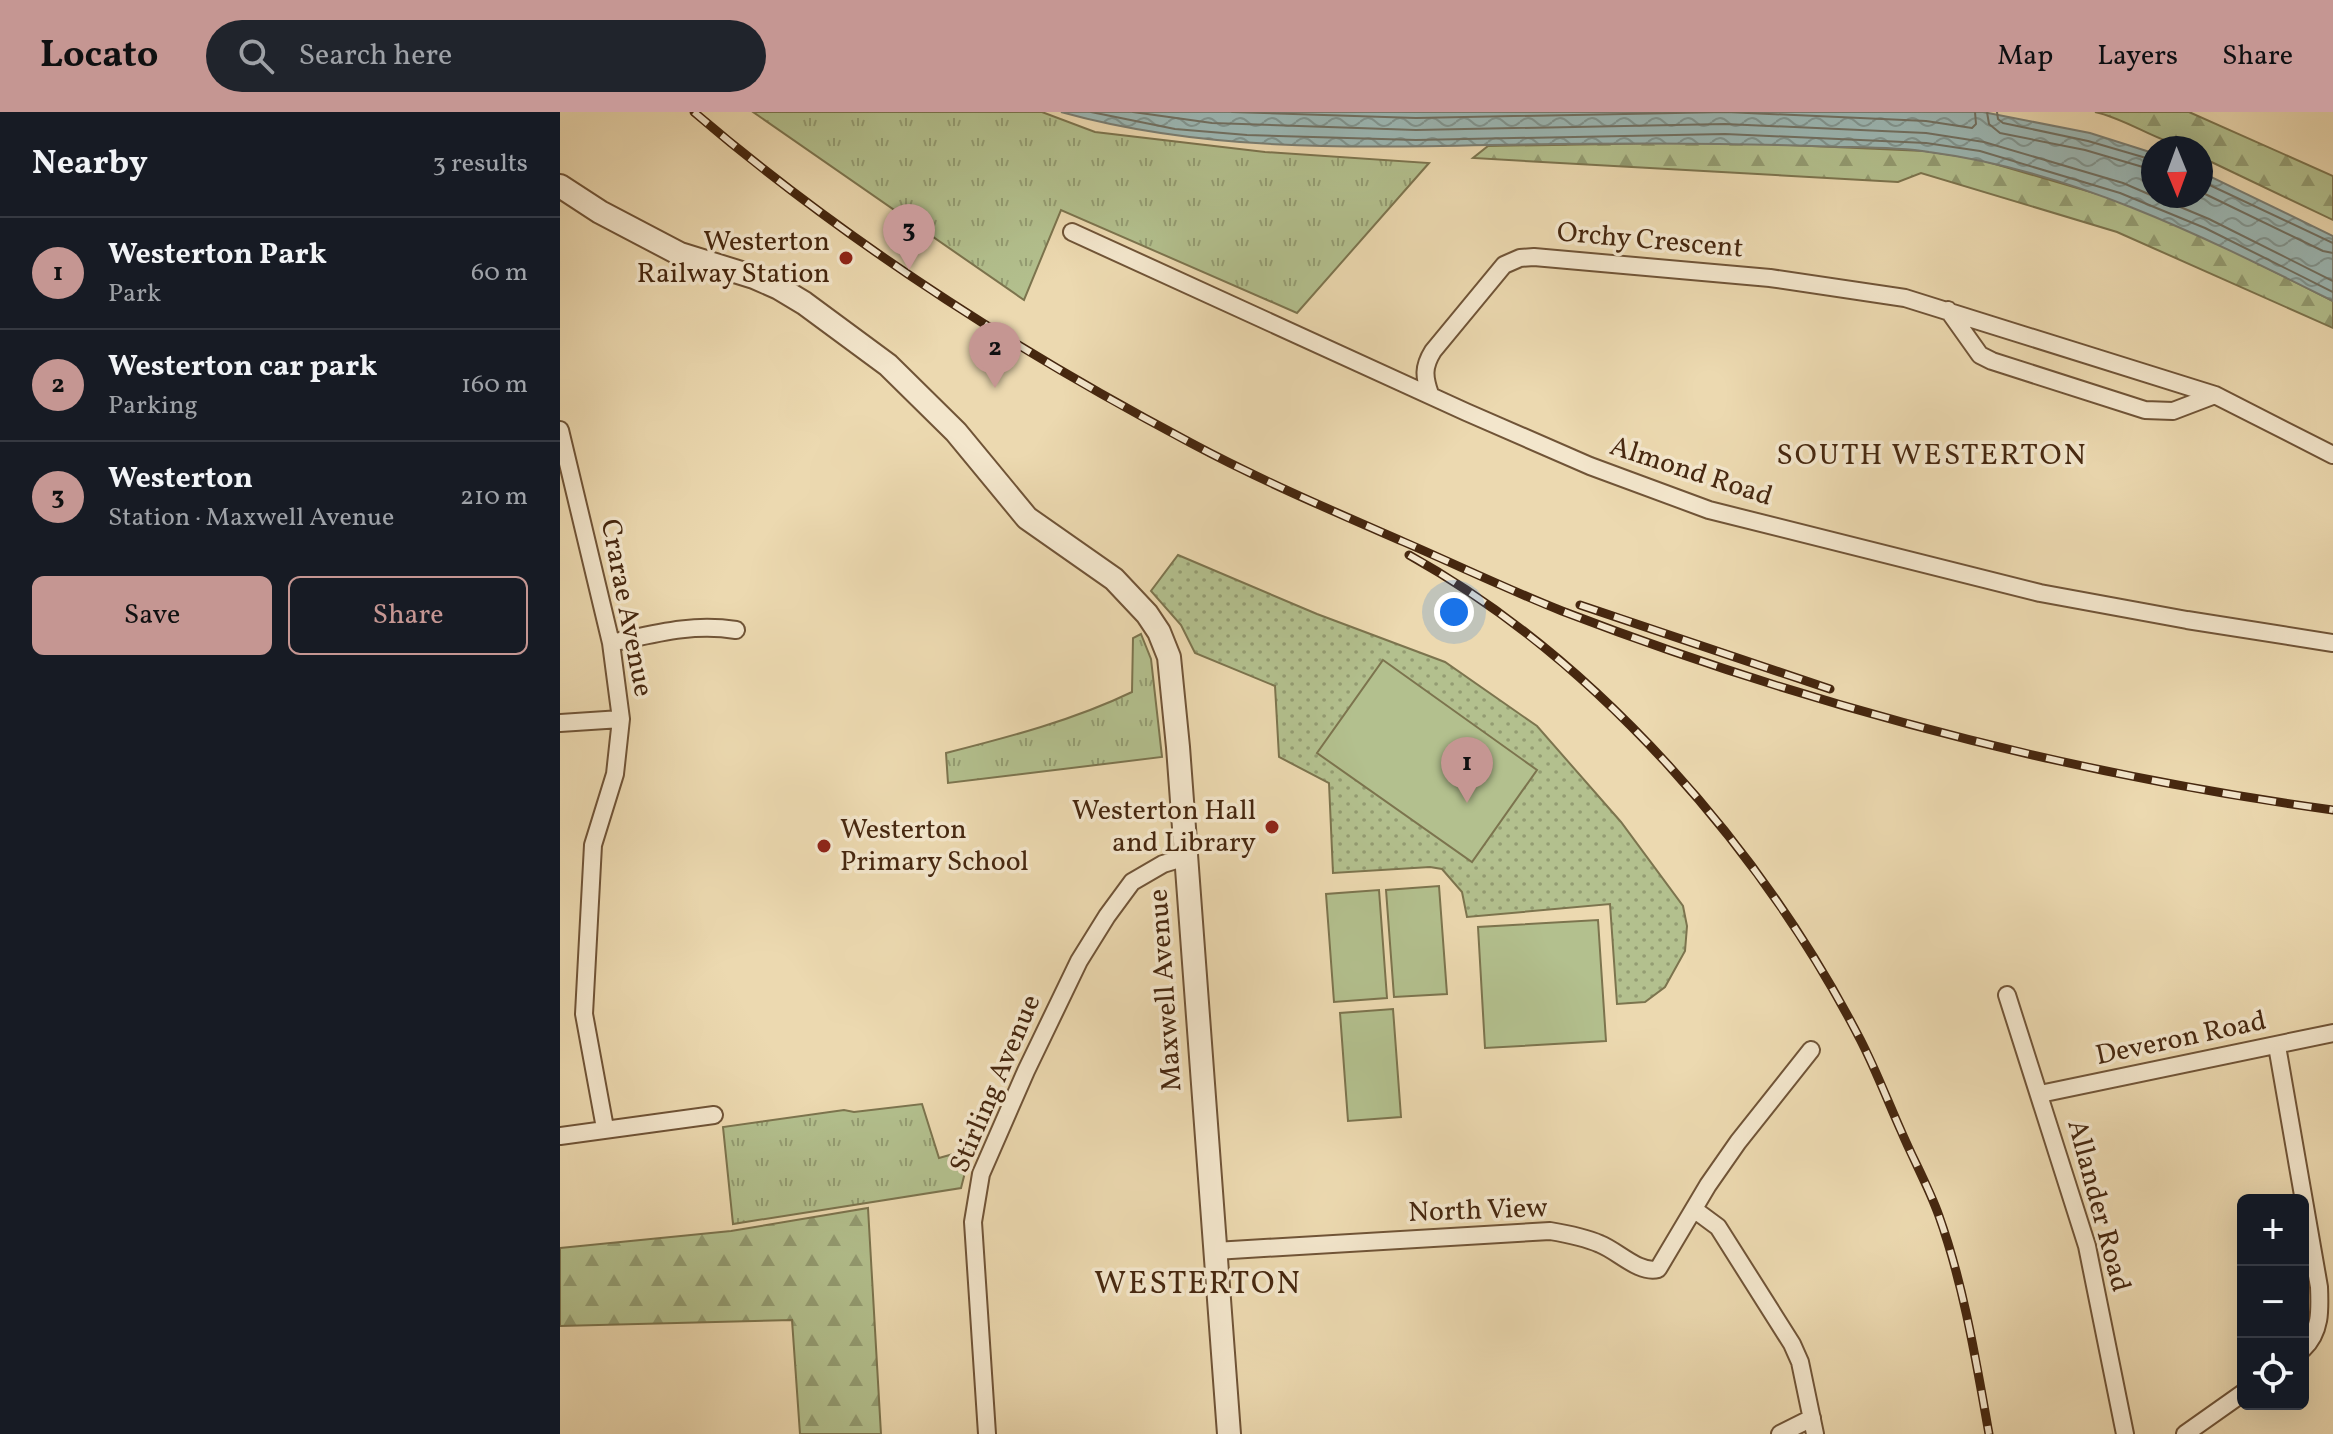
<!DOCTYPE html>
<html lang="en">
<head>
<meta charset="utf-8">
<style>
	:root { --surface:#171b24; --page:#20242c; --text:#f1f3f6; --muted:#9ea1a6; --line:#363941; --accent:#c59692 }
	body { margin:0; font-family:Vollkorn,serif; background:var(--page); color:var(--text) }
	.controls { position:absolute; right:24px; bottom:24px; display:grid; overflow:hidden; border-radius:12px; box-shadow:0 8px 32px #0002 }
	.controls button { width:72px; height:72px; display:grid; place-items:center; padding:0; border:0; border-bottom:2px solid var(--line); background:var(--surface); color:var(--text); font:40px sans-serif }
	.compass { position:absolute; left:1581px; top:24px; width:72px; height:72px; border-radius:50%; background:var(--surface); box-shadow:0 8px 32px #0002; rotate:179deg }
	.you { position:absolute; left:894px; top:500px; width:28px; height:28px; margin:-20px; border:6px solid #fff; border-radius:50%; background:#1a73e8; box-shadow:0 0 0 12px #1a73e833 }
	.badge { display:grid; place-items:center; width:52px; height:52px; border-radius:50%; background:var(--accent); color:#111; font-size:26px; font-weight:700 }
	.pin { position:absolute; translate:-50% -66px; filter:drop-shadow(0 2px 4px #0008) }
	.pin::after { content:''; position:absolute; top:42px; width:28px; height:24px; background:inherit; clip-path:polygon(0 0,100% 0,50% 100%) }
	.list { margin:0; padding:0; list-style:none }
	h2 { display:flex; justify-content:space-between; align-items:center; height:104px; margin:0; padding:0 32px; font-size:34px }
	h2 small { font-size:26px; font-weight:400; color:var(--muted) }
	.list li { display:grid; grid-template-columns:52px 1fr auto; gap:24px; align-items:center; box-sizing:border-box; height:112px; padding:0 32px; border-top:2px solid var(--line) }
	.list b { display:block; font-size:30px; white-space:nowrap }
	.list p { margin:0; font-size:26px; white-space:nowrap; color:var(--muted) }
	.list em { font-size:26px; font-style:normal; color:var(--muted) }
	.actions { display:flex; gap:16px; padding:24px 32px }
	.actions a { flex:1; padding:18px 0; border:2px solid var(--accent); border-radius:12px; text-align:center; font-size:28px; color:var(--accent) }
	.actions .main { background:var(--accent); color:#111 }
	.icon { flex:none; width:44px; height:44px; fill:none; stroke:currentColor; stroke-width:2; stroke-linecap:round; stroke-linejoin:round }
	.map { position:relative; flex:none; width:1773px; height:1322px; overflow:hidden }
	header { display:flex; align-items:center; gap:48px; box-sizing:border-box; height:112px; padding:0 40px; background:var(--accent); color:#111 }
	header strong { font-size:38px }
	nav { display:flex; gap:44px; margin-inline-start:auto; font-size:28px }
	.search { width:560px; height:72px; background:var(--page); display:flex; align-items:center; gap:20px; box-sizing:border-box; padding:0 28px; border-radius:44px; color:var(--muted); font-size:30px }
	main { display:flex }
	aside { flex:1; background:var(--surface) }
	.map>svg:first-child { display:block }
	.grass { fill:url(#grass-tufts); stroke:#7c744e; stroke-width:2 }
	.forest { fill:url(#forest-firs); stroke:#7c744e; stroke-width:2 }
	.park { fill:url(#park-dots); stroke:#7c744e; stroke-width:2 }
	.pitch { fill:#b3c08e; stroke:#7c744e; stroke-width:2 }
	.water { fill:url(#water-waves); stroke:#7a7e73; stroke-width:2 }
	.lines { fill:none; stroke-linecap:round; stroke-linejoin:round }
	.shore { stroke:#717062; stroke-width:2 }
	.minor-casing { stroke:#705437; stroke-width:20 }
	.tertiary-casing { stroke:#705437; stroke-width:26 }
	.minor { stroke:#f3e6cc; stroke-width:16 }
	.tertiary { stroke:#f3e6cc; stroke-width:22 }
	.rail-casing { stroke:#46270f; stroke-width:9 }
	.rail { stroke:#f3e6cc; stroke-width:6; stroke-dasharray:18; stroke-linecap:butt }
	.poi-dot { fill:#8f2418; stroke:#f3e6cc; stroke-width:3 }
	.labels { text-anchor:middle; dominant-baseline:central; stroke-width:7; stroke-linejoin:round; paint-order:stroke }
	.street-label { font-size:28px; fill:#46270f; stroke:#f3e6cc }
	.poi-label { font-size:28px; fill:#46270f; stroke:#f3e6cc; text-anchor:end }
	.neighbourhood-label { font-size:30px; letter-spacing:2px; fill:#46270f; stroke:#f3e6cc }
	.quarter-label { font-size:32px; letter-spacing:2px; fill:#46270f; stroke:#f3e6cc }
</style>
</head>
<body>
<header>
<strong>Locato</strong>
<div class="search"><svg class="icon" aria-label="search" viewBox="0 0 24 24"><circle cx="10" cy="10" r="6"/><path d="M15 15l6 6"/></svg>Search here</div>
<nav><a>Map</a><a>Layers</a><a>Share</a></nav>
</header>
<main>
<aside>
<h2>Nearby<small>3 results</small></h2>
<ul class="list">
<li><span class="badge">1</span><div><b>Westerton Park</b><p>Park</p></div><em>60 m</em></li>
<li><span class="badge">2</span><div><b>Westerton car park</b><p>Parking</p></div><em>160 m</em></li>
<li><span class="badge">3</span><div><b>Westerton</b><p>Station · Maxwell Avenue</p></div><em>210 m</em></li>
</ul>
<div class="actions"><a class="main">Save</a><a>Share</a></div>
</aside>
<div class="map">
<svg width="1773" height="1322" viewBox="0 0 1773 1322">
	<defs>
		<pattern id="grass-tufts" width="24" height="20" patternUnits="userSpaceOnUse" patternTransform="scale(2)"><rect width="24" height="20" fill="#b3c08e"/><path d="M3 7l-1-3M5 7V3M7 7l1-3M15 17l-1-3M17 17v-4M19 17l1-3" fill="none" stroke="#939c72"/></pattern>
		<pattern id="forest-firs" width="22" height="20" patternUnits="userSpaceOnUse" patternTransform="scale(2)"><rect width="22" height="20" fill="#b3c08e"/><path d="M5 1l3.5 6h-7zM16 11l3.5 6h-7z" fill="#939c72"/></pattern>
		<pattern id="park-dots" width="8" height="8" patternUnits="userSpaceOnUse" patternTransform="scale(2)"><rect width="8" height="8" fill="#b3c08e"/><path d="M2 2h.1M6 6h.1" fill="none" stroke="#939c72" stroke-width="1.8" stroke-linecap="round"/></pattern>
		<pattern id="water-waves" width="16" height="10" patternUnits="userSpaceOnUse" patternTransform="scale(2)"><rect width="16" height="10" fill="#9cb8b5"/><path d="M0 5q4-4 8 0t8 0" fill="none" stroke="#819692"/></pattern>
	</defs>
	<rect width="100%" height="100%" fill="#ecd9b0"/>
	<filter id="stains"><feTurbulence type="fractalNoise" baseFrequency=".0025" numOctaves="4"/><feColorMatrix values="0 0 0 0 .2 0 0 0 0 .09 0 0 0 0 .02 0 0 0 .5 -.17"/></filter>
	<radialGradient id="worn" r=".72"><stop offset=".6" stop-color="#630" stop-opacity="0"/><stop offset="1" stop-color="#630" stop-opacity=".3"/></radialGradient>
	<!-- grass -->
	<path class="grass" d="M193,0h289l53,20 170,20 164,11 -132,150 -236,-103 -37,90z
		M581,522l10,25 11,98 -214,26 -2,-30c63,-16 128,-33 186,-61l1,-54z
		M362,992l17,54 32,-9 -10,39 -228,36 -10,-97 121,-17 10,2z"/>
	<!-- forest -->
	<path class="forest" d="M1535,0h94l144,64v44l-132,-63v-9c-38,0 -69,-28 -106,-36z
		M1165,30l200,9 53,8 140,41 83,35 132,66v27l-216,-96 -196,-59 -23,9 -425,-24 15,-12z
		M308,1096l13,226h-81l-8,-114 -232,6v-78l171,-17z"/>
	<!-- park -->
	<path class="park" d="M618,443l139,59 128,48 92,64 84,96 62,84 4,20 -2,25 -20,36 -20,15 -28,2 -7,-100 -143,13 -5,-25 -20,-23 -12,-2 -97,6 -4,-90 -50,-26 -4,-71 -80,-33 -14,-28 -30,-34z"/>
	<!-- pitch -->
	<path class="pitch" d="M823,548l154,110 -65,92 -155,-109z
		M879,774l8,108 -53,3 -8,-107z
		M819,778l8,108 -53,4 -8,-108z
		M1038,808l8,121 -121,7 -7,-121z
		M833,897l8,108 -53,4 -8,-108z"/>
	<!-- water -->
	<path class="water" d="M501,0h922l107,21 63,20v43h48v-24l132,64v65c-129,-64 -259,-130 -404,-149 -38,-6 -79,-4 -117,-6 -107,-4 -214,-3 -321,-1 -144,3 -290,6 -430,-33z"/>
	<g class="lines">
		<!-- shore -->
		<path class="shore" d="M531,0l84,17 72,6 169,5 309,-6 201,9 54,8 140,42 85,35 128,64
			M573,0l79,11 204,7 309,-6 201,9 58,9 139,41 30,13
			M672,0l184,6 310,-6 200,9 46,7 4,-4 -1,-12
			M1427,0l2,12 11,9 85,17 68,20
			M1437,0l1,7 5,4 85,18 65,19
			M1641,69l132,62
			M1641,80l122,59 10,2
			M1594,84l55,23 124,62"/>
		<defs>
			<path id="minor" d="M512,120l394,180 124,54 119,44 331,83 147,27 146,23
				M1388,198l32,45 12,6 153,49 28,1 42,-16
				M870,282c-6,-17 -7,-27 3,-43l71,-86 16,-7 14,-1 236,21 135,20 310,97 118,60
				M0,318l51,213 10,76 -6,55 -22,71 -9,169 21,114
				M51,531c43,-9 80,-20 125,-13
				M0,611l61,-4
				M1447,883l80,251 38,188
				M1717,934l42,241c1,23 2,45 -16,62
				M1480,982l293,-61
				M0,1024l154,-21
				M1135,1098l23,17 74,117 8,18 15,72
				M655,1139l335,-20c18,3 34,6 50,13 18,7 39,30 58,25l50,-84 30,-43 73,-92
				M427,1322l-14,-212 8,-48 45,-103 53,-110 28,-45 25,-34 31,-18 23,-7
				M1220,1322l32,-16
				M1625,1322l58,-41"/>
			<path id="tertiary" d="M0,74l40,26 80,42 74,23 25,11 25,15 84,62 68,67 71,86 87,61 33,35 12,18 10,25 9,90 51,687"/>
		</defs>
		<!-- minor casing -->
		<use href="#minor" class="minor-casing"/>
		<!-- tertiary casing -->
		<use href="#tertiary" class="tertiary-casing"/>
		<!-- minor -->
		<use href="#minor" class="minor"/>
		<!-- tertiary -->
		<use href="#tertiary" class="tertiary"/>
		<defs>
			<path id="rail" d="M134,0c151,129 321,238 497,331 69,37 142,68 213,99 53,23 105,48 158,69 248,95 508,163 771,199
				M849,443c188,105 353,294 451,484 16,31 28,63 42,94 12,28 27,55 37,83 25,70 37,145 50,218
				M1020,493l250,84"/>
		</defs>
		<!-- rail casing -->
		<use href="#rail" class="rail-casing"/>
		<!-- rail -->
		<use href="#rail" class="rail"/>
	</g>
	<!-- markers -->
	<g class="poi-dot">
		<circle cx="286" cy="146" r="8"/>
		<circle cx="712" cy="715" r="8"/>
		<circle cx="264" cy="734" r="8"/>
	</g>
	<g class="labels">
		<!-- street labels -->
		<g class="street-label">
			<text transform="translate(1090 129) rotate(5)">Orchy Crescent</text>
			<text transform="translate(1131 360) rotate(18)">Almond Road</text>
			<text transform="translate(66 496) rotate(79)">Crarae Avenue</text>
			<text transform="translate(606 878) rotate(-94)">Maxwell Avenue</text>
			<text transform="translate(1621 927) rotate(-12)">Deveron Road</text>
			<text transform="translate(436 972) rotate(-67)">Stirling Avenue</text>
			<text transform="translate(1538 1094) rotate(75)">Allander Road</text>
			<text transform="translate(918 1099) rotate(-2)">North View</text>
		</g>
		<!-- poi labels -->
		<g class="poi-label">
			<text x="270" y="130">Westerton<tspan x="270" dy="32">Railway Station</tspan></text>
			<text x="696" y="699">Westerton Hall<tspan x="696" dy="32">and Library</tspan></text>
			<text x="280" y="718" text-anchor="start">Westerton<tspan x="280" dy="32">Primary School</tspan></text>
		</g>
		<!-- neighbourhood labels -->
		<g class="neighbourhood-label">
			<text x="1372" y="344">SOUTH WESTERTON</text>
		</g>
		<!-- quarter labels -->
		<g class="quarter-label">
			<text x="638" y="1173">WESTERTON</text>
		</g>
	</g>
	<rect width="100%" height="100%" filter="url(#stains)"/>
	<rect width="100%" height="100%" fill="url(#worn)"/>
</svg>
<div class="controls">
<button>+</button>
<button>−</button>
<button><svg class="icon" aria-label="locate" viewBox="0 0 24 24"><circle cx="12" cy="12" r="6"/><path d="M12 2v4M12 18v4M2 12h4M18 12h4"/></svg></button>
</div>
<svg class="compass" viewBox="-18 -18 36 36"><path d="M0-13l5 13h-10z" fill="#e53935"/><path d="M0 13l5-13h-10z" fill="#9ea1a6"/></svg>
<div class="you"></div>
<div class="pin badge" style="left:907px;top:691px">1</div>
<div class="pin badge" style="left:435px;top:276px">2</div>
<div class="pin badge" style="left:349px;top:158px">3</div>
</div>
</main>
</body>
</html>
